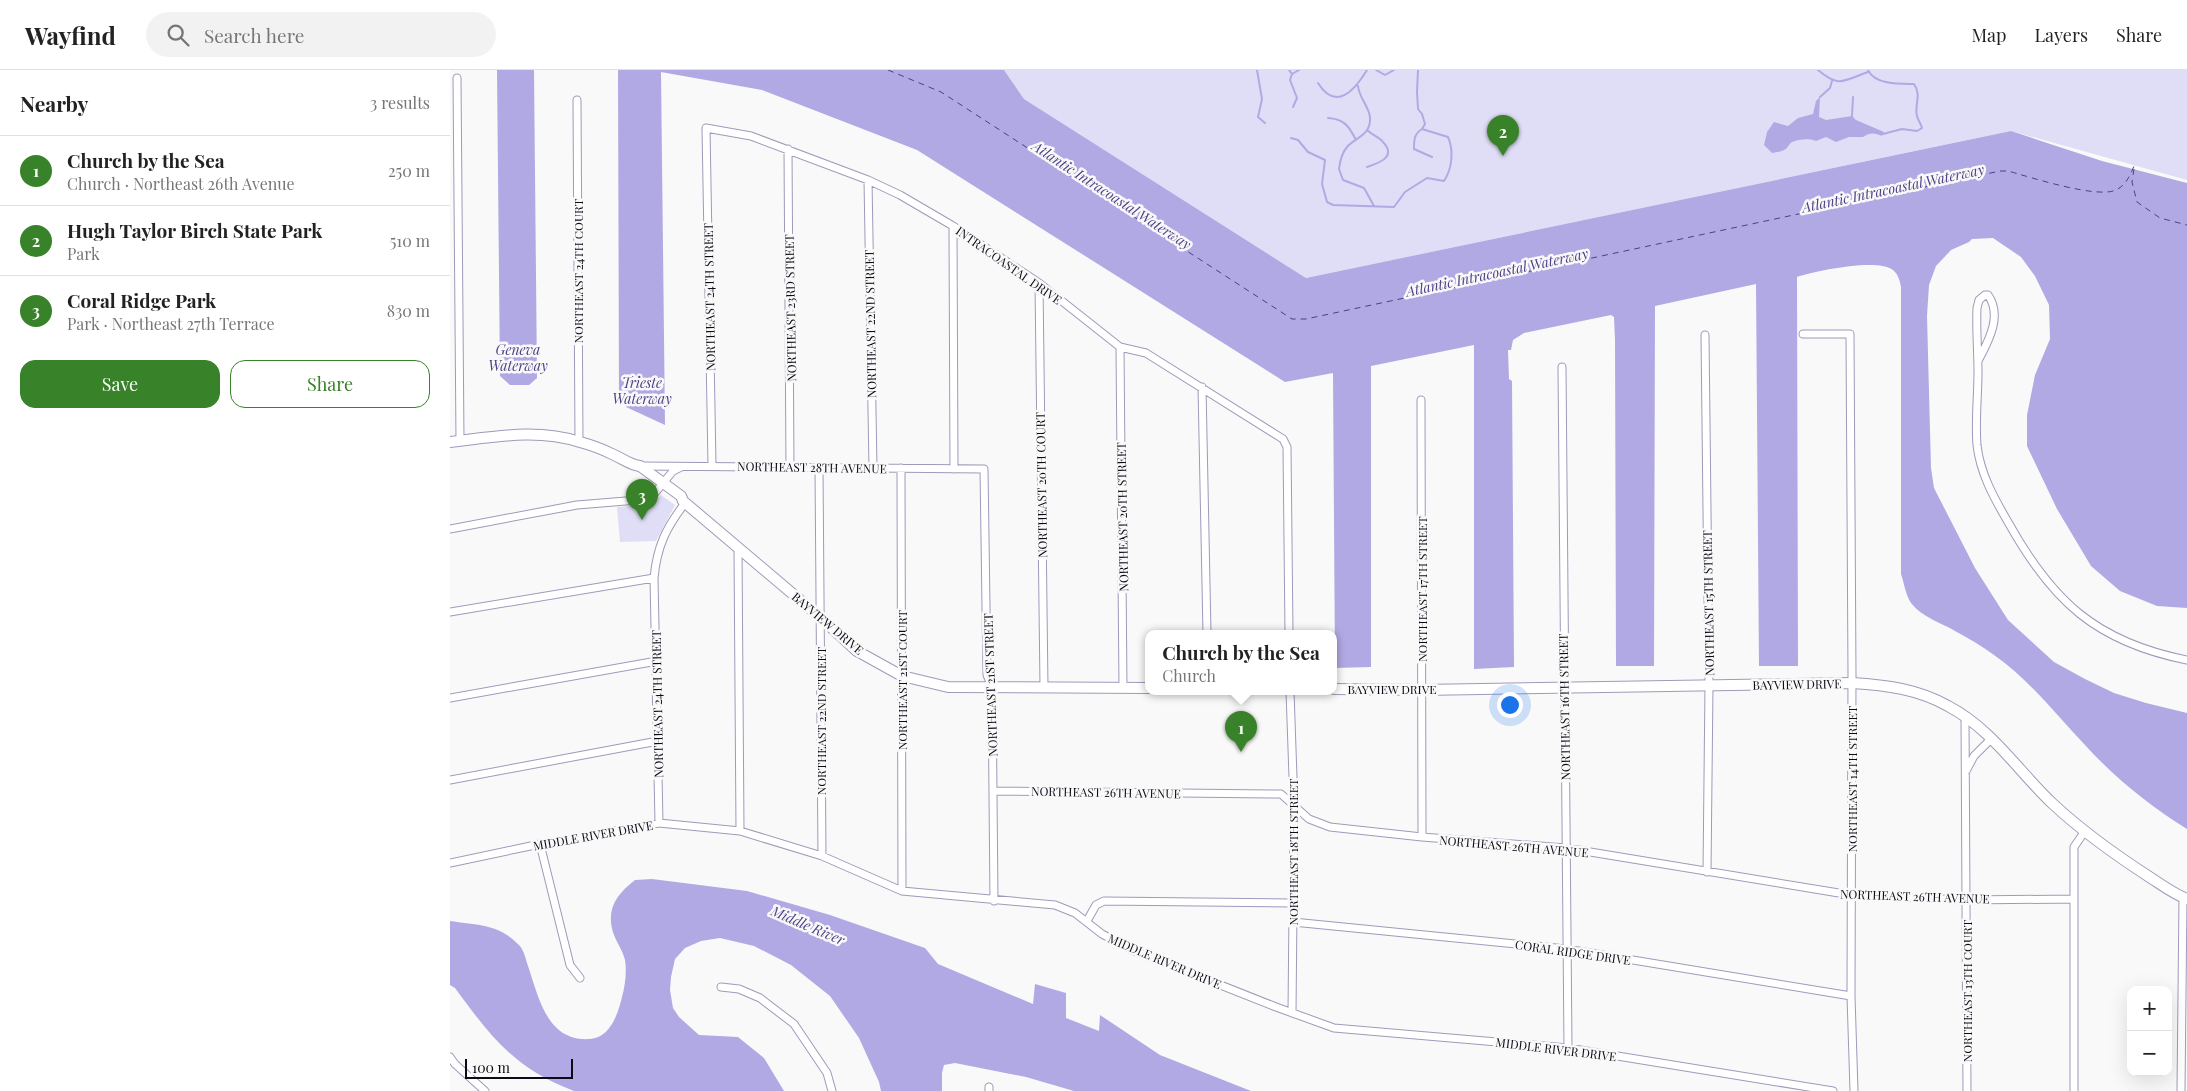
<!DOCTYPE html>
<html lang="en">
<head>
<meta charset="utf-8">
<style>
	:root { --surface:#fff; --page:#f2f2f2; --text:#222; --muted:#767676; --line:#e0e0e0; --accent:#388229 }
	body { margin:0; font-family:"Playfair Display",serif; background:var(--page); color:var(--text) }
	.controls { position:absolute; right:15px; bottom:15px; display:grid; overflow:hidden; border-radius:10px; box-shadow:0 5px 20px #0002 }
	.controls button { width:45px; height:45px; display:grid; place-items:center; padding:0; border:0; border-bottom:1px solid var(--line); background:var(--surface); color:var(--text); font:25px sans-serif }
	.scale { position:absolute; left:15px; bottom:12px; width:108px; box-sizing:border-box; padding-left:5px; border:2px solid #0c0a15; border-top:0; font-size:14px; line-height:18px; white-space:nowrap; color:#0c0a15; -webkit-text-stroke:4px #f9f9f9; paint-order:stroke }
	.you { position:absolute; left:1059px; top:634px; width:18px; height:18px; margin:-12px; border:4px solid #fff; border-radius:50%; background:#1a73e8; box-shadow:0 0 0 8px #1a73e833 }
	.badge { display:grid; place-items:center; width:32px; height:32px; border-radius:50%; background:var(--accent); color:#fff; font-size:16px; font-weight:700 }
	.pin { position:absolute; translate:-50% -41px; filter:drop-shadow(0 1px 2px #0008) }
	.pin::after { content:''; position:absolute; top:26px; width:18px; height:15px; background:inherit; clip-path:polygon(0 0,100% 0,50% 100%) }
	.popup { position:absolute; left:695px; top:560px; width:192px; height:65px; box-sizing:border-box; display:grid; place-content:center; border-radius:10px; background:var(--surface); filter:drop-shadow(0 1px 4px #0005); font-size:16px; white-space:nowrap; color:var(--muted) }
	.popup b { font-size:19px; color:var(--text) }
	.popup::after { content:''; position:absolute; left:50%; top:100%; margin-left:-10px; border:10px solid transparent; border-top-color:var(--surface) }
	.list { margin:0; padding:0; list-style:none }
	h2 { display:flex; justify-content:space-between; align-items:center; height:65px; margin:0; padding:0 20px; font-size:21px }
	h2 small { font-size:16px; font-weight:400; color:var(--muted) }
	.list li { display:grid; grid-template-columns:32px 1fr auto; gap:15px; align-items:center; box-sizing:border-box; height:70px; padding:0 20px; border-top:1px solid var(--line) }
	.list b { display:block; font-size:19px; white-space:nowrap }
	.list p { margin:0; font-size:16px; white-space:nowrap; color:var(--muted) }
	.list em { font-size:16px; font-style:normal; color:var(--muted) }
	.actions { display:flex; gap:10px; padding:15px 20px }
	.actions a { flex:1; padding:11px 0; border:1px solid var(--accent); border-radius:15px; text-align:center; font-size:18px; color:var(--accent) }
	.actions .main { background:var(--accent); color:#fff }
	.icon { flex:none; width:28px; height:28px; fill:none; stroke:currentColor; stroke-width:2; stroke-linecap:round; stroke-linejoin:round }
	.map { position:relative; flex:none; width:1737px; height:1021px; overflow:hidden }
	header { display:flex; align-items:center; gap:30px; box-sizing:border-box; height:70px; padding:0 25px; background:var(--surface); border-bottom:1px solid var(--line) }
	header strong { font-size:24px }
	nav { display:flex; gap:28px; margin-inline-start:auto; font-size:18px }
	.search { width:350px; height:45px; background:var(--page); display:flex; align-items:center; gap:12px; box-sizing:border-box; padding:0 18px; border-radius:28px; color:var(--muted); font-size:19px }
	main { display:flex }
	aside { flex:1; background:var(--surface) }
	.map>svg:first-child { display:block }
	.green { fill:#e0def6 }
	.water { fill:#b1a9e4 }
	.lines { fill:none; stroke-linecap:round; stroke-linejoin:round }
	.stream { stroke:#b1a9e4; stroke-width:2 }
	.ferry { stroke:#4e3f86; stroke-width:1; stroke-dasharray:6 5; stroke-linecap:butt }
	.street-casing { stroke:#9e9aba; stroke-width:9 }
	.secondary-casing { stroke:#9e9aba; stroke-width:12 }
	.street { stroke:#fff; stroke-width:7 }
	.secondary { stroke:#fff; stroke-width:10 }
	.labels { text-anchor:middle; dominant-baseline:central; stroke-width:5; stroke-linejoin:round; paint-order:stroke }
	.street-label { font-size:12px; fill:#0c0a15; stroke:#f9f9f9 }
	.water-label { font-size:14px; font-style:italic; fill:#4e3f86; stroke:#f9f9f9 }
</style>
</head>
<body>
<header>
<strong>Wayfind</strong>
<div class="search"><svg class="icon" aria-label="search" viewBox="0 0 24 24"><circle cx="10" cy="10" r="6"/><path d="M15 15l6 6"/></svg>Search here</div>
<nav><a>Map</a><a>Layers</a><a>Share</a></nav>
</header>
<main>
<aside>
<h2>Nearby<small>3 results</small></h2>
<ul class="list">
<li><span class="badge">1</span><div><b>Church by the Sea</b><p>Church · Northeast 26th Avenue</p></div><em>250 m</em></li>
<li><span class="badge">2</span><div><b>Hugh Taylor Birch State Park</b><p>Park</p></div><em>510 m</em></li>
<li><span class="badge">3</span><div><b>Coral Ridge Park</b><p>Park · Northeast 27th Terrace</p></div><em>830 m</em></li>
</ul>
<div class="actions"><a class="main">Save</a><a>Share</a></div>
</aside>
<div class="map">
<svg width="1737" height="1021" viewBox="0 0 1737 1021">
	<rect width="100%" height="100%" fill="#f9f9f9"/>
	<!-- green -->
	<path class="green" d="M554,0h1183v110l-176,-49 -705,147 -282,-179z
		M211,425l14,10 -19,36 -36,1 -3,-35 37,-3z"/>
	<!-- water -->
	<path class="water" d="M47,0h37l3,308 -8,7h-19l-10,-9z
		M168,0h386l20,29 282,179 705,-147 91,30 85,22v425l-30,-2 -37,-15 -29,-25 -34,-57 -30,-63v-31l8,-40 15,-36 -1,-34 -14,-29 -14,-19 -28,-19 -21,1 -3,3 -18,8 -15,16 -7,19 -2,31 4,152 3,20 41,80 33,52 46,42 31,17 29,14 32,10 41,10v116c-37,-23 -72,-51 -102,-84 -30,-31 -55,-65 -91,-90 -12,-9 -26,-17 -39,-24 -15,-9 -32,-13 -44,-28 -5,-7 -7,-20 -10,-29v-287c-1,-6 -3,-13 -8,-17 -16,-12 -77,1 -96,7l1,389h-39l-3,-382 -101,22 -1,360h-38l-1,-326 -1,-23 -3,-2 -87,18 -11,7 -2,10h-3l1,29 3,2 2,286 -40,2v-324l-103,21v301l-36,1 -2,-295 -48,9 -368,-232 -155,-60 -101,-18 4,353 -39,-18 -7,-13z
		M1370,27l-1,20 7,3 26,-4 4,4 28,12 -2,4c-7,-3 -12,-4 -19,1h-14l-13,5 -10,-5 -10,4c-5,-3 -18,-2 -24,1 -4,3 -4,6 -8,8 -4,2 -8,2 -12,3l-8,-8 3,-13 7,-10 14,4 10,-8 15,-4 3,-13z
		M202,809l95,12 83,24 95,33 13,16 95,40 2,-20 31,9v25l33,13 1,-16 60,40 91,36h-177l-48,-14 -71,-14 -11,2 -2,8v18h-61l-2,-9 -20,-44 -29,-42 -39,-31 -37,-19 -34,-8 -19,3 -16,7 -10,11 -4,18 -1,13 3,18 6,9 20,18 39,2 26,21 20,33h-210c-59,-22 -83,-54 -119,-103l-5,-3v-64c27,4 49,3 69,24 5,5 7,15 9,21 11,32 19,76 62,73 20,-1 28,-25 32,-42 3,-11 5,-25 3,-37 -2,-9 -8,-17 -11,-25 -9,-25 2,-40 21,-55z"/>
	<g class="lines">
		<!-- stream -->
		<path class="stream" d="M807,0l5,29 -4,18 7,6
			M839,0l3,4 7,-4
			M926,0l9,5 9,-5
			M1368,0c21,18 25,11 50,2
			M1418,0c7,15 32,14 46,14 8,11 0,22 3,32 1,4 4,8 5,12l-5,3 -15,-2 -19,5
			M842,4l-2,6 7,18 -4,9
			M868,13c18,29 37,7 49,-13
			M908,16c1,12 12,22 12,32 1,17 -14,19 -23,29 -5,6 -7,14 -8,22l4,11 21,8 10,18
			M1370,27l10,-9 2,-7
			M1402,46l1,-19
			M878,48c16,1 21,8 28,22
			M972,59c-8,5 -8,11 -8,20l18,8
			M841,68l7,2 10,12 17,8 -3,24 5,18 6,3 61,2 11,-15 22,-14 17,3c8,-12 10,-30 4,-44l-26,-8 3,-5 -3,-10 -4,-5 -1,-17 1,-22
			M917,97c12,-4 30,-10 16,-25 -4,-5 -11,-7 -16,-12"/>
		<!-- ferry -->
		<path class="ferry" d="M438,0l53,22 351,227h14l694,-148h8c22,6 89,28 108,19 10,-5 14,-14 18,-24
			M1684,99l-2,13 5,20 23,16 27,7"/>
		<defs>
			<path id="street" d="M7,8l3,362
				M127,30l2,342
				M338,79l2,318
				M418,110l5,288
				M503,156l1,243
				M589,213l5,404
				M1353,264h47l2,342 -1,320 3,95
				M1255,265l4,350 -2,187
				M670,277l3,341
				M1528,291c10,-19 25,-45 10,-66h-3l-6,5 -2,8c-1,21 1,43 1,64 0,24 -3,49 -1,73 3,28 17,53 31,77 44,79 88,120 179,138
				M1112,297l6,681
				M752,317l5,246
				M971,330l1,437
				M262,395l-6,-337 45,8 117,44 32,15 53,31 86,57 81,64 26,6 137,86 4,8 2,186
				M190,396l344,3 3,206 5,12 2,214
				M369,397l3,389
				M451,398l1,423
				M0,459l127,-24 73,-6 23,-28 8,-4
				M288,478l2,283
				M0,542l204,-34
				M840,621l4,115 -2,207
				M0,628l207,-37
				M1515,646l2,375
				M1516,701l8,-15 18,-18
				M0,710l208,-39
				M543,721l288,3 28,25 21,8 92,10 144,11 285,47 115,5 107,-1
				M209,753l-5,-245c3,-32 12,-50 31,-75
				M90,774l30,121 10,13
				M0,793l90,-19 119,-21 81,8 82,25 80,35 153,14 20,8 27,21 30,16 144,57 58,21 234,20 265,43
				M637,851l9,-16 8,-4 188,2
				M843,852l273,27 285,47
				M271,917l18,2 21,9 34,26 33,49 5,18
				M0,987l5,7 30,27
				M539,1017v4
				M1624,1021v-244l11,-16
				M1731,1021l2,-194"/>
			<path id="secondary" d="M0,372c44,-5 86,-14 130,0 11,3 22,7 32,12 10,4 18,11 28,12l41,30 2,5 137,116 37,34 45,25 46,11 200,1
				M884,619l88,1 430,-7c34,2 66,6 96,23 44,23 70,65 105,98 30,28 64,52 98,74 11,7 23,16 36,21"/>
		</defs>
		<!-- street casing -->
		<use href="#street" class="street-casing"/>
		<!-- secondary casing -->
		<use href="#secondary" class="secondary-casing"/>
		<!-- street -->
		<use href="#street" class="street"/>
		<!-- secondary -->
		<use href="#secondary" class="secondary"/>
	</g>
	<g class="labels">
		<!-- street labels -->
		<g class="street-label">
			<text transform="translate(559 195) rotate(35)">INTRACOASTAL DRIVE</text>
			<text transform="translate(128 201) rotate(-90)">NORTHEAST 24TH COURT</text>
			<text transform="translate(259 227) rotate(-91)">NORTHEAST 24TH STREET</text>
			<text transform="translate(340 238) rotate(-91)">NORTHEAST 23RD STREET</text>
			<text transform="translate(420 254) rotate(-91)">NORTHEAST 22ND STREET</text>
			<text transform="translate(362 397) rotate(1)">NORTHEAST 28TH AVENUE</text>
			<text transform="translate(591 415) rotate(-91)">NORTHEAST 20TH COURT</text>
			<text transform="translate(672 447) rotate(-91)">NORTHEAST 20TH STREET</text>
			<text transform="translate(972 519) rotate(-90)">NORTHEAST 17TH STREET</text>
			<text transform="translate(1258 533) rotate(-91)">NORTHEAST 15TH STREET</text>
			<text transform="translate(378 553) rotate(40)">BAYVIEW DRIVE</text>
			<text transform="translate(452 610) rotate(-90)">NORTHEAST 21ST COURT</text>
			<text transform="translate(1347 614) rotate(-1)">BAYVIEW DRIVE</text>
			<text transform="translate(540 615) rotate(-92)">NORTHEAST 21ST STREET</text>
			<text x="942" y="619">BAYVIEW DRIVE</text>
			<text transform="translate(207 634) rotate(-91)">NORTHEAST 24TH STREET</text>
			<text transform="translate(1114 637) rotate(-91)">NORTHEAST 16TH STREET</text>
			<text transform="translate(371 651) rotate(-90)">NORTHEAST 22ND STREET</text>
			<text transform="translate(1402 709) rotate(-90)">NORTHEAST 14TH STREET</text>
			<text transform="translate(656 722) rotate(1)">NORTHEAST 26TH AVENUE</text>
			<text transform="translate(143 765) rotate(-10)">MIDDLE RIVER DRIVE</text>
			<text transform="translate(1064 776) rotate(5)">NORTHEAST 26TH AVENUE</text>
			<text transform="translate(843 782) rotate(-90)">NORTHEAST 18TH STREET</text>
			<text transform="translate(1465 826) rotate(2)">NORTHEAST 26TH AVENUE</text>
			<text transform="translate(1123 882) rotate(8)">CORAL RIDGE DRIVE</text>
			<text transform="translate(715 891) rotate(23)">MIDDLE RIVER DRIVE</text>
			<text transform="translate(1517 921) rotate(-90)">NORTHEAST 13TH COURT</text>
			<text transform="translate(1106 979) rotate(7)">MIDDLE RIVER DRIVE</text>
		</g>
		<!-- water labels -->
		<g class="water-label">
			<text transform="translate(1443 118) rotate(-12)">Atlantic Intracoastal Waterway</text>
			<text transform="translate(662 125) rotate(33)">Atlantic Intracoastal Waterway</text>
			<text transform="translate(1047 202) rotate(-12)">Atlantic Intracoastal Waterway</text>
			<text x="68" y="279">Geneva<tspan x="68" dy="16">Waterway</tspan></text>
			<text x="192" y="312">Trieste<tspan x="192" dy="16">Waterway</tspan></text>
			<text transform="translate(358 855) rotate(23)">Middle River</text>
		</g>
	</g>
</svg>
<div class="controls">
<button>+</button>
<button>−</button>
</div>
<div class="scale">100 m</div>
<div class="you"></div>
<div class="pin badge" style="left:791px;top:682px">1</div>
<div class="popup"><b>Church by the Sea</b>Church</div>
<div class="pin badge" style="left:1053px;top:86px">2</div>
<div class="pin badge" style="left:192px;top:450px">3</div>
</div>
</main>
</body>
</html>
